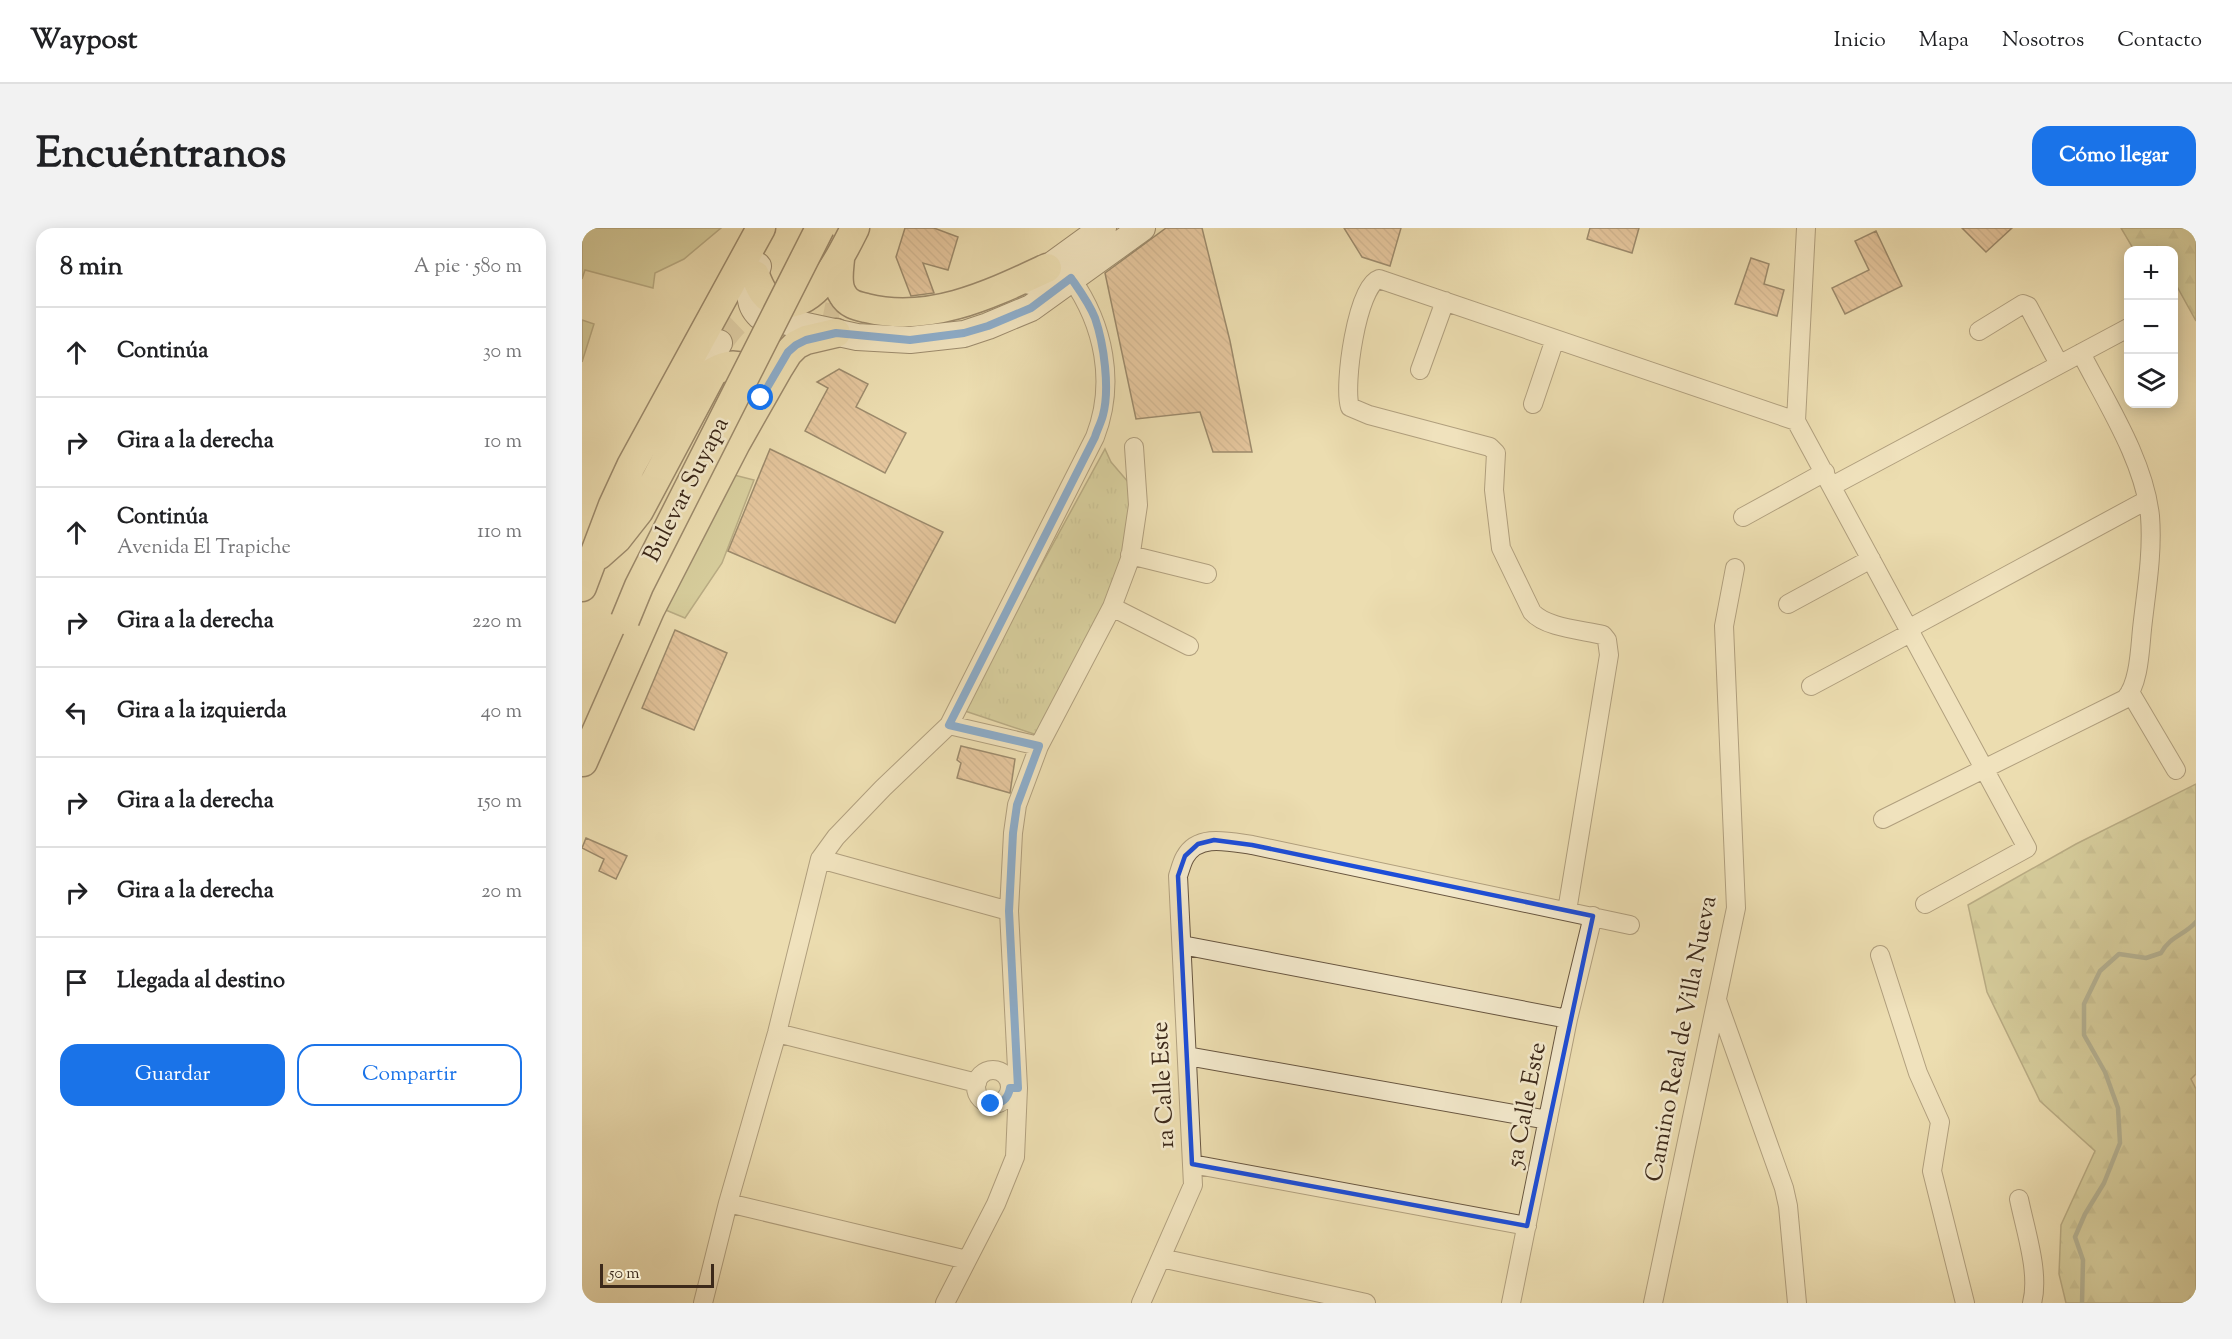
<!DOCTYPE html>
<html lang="es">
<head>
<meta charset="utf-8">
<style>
	:root { --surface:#fff; --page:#f2f2f2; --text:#202124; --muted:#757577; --line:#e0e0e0; --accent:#1a73e8 }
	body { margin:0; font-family:"Sorts Mill Goudy",serif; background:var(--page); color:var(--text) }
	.controls { position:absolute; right:18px; top:18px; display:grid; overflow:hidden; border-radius:12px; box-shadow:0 3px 15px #0003 }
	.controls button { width:54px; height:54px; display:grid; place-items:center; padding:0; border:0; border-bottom:2px solid var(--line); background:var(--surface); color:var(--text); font:30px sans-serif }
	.scale { position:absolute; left:18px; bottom:15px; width:114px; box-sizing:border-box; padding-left:6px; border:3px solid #3c291a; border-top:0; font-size:16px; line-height:21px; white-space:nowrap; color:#3c291a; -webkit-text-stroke:4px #f3e9cc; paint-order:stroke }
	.stop { position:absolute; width:18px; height:18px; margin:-14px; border:4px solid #1a73e8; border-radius:50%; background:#fff }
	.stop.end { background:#1a73e8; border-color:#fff; box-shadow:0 2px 6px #0008 }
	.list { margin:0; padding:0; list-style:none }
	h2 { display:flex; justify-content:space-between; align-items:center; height:78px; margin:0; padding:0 24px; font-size:26px }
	h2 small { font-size:20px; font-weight:400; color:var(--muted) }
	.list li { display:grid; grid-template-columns:39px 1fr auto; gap:18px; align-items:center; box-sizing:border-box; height:90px; padding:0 24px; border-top:2px solid var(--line) }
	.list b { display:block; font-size:22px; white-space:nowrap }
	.list p { margin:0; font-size:20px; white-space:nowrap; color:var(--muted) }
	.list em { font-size:20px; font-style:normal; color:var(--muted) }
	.actions { display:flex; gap:12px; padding:18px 24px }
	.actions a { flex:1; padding:14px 0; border:2px solid var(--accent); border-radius:18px; text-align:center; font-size:21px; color:var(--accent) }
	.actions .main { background:var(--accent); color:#fff }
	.icon { flex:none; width:33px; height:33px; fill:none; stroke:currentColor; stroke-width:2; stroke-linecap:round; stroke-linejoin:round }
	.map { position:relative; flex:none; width:1614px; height:1075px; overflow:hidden; border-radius:18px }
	header { display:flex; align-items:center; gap:36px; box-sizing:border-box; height:84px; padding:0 30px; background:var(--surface); border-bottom:2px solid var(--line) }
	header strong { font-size:28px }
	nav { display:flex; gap:33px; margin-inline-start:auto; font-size:21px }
	.intro { display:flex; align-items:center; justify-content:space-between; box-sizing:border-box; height:144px; padding:0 36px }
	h1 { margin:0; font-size:42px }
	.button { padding:15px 27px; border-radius:18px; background:var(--accent); color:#fff; font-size:21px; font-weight:700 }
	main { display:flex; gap:36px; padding:0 36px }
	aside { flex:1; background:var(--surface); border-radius:18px; box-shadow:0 3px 15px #0003 }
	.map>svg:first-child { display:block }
	.grass { fill:#bebf87; stroke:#7d7450; stroke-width:1.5 }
	.forest { fill:url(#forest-firs); stroke:#7d7450; stroke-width:1.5 }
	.park { fill:url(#park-tufts); stroke:#7d7450; stroke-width:1.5 }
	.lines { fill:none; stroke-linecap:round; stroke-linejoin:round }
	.stream { stroke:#748172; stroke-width:4.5 }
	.building { fill:url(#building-back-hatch); stroke:#3c291a; stroke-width:1.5 }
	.secondary-tunnel { stroke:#c9b992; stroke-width:26; stroke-dasharray:26 13; stroke-linecap:butt }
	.minor-casing { stroke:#685640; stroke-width:20 }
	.secondary-casing { stroke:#3c291a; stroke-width:28 }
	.primary-casing { stroke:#3c291a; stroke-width:31 }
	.minor { stroke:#f3e9cc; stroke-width:18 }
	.secondary { stroke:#f3e9cc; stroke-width:26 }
	.primary { stroke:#ecddb0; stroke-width:28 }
	.primary-bridge-casing { stroke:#3c291a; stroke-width:31; stroke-linecap:butt }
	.primary-bridge { stroke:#ecddb0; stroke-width:28 }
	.route { stroke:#1a73e8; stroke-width:8 }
	.marked { fill:none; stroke:#1d4ed8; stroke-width:4.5; stroke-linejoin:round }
	.labels { text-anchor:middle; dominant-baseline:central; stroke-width:5; stroke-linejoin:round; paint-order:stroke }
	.street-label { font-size:24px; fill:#3c291a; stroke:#f3e9cc }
</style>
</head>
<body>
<header>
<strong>Waypost</strong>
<nav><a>Inicio</a><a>Mapa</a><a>Nosotros</a><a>Contacto</a></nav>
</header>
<div class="intro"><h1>Encuéntranos</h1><a class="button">Cómo llegar</a></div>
<main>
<aside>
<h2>8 min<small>A pie · 580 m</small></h2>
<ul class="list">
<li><svg class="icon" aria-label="ahead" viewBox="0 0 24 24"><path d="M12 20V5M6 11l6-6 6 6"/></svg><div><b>Continúa</b></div><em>30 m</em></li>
<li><svg class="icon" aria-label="right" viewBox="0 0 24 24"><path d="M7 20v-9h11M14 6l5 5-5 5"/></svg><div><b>Gira a la derecha</b></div><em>10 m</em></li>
<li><svg class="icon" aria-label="ahead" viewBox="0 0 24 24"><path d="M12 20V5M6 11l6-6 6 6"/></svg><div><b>Continúa</b><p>Avenida El Trapiche</p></div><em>110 m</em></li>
<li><svg class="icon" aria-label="right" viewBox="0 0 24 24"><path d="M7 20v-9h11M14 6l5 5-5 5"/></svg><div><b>Gira a la derecha</b></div><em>220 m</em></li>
<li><svg class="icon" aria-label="left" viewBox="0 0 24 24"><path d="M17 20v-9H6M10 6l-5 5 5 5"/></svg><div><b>Gira a la izquierda</b></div><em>40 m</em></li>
<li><svg class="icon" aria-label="right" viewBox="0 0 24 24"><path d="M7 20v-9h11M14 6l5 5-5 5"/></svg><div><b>Gira a la derecha</b></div><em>150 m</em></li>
<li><svg class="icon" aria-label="right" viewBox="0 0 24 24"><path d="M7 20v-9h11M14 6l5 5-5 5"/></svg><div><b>Gira a la derecha</b></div><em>20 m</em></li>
<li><svg class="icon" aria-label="arrive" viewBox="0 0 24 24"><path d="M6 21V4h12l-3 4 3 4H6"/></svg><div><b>Llegada al destino</b></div></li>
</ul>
<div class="actions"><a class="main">Guardar</a><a>Compartir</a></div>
</aside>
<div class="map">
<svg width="1614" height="1075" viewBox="0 0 1614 1075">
	<defs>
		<pattern id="forest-firs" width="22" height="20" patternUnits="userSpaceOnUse" patternTransform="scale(1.5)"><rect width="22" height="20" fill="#bebf87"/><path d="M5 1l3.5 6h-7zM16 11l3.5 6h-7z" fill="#a4a474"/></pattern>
		<pattern id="park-tufts" width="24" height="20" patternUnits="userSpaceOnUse" patternTransform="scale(1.5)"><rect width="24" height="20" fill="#bebf87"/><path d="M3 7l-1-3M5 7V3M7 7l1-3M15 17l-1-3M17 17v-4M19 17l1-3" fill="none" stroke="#a4a474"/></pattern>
		<pattern id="building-back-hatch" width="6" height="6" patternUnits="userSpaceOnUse" patternTransform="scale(1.5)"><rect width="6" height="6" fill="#daa984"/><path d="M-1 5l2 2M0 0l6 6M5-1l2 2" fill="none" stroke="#b28a6b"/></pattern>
	</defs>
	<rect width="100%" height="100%" fill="#ecddb0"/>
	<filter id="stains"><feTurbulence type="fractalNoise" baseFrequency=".00333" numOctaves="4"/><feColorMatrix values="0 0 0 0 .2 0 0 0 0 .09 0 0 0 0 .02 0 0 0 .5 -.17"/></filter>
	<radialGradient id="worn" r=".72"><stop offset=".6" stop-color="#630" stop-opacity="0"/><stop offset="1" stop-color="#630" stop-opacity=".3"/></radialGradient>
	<!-- grass -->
	<path class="grass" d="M0,0h139l-37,31 -29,14 -2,15 -68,-18 -3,9z
		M0,92l12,4 -12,38z
		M148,246l24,6 -32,83 -37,55 -24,-10z"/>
	<!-- forest -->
	<path class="forest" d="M1539,0h75v93l-22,-40v-31h-40z
		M1614,556v290l-5,5 5,10v214h-130l-7,-29 2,-49 34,-74 -55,-50 -53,-109 -19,-87 108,-61z"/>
	<!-- park -->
	<path class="park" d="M523,221l6,13 18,21 1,22 -5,48 -11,36 -77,146 -75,-25z"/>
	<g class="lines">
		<!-- stream -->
		<path class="stream" d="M1500,1075l1,-43 -8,-23 10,-23 19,-31 16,-40 -2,-35 -13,-36 -21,-37v-31l16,-33 19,-17 27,4 15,-5c9,-17 24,-18 35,-31"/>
	</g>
	<!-- building -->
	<path class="building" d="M323,0h29l24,9 -10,33 -25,-7 11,30 -23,3 -15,-39z
		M584,0h36l28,113 22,111h-39l-13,-40 -64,7 -31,-146z
		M762,0h57l-11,38 -28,-9z
		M1008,0h49l-7,25 -45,-14z
		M1380,0h50l-26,24z
		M1294,3l26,55 -57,28 -13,-26 37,-18 -14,-29z
		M1169,30l18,6 -5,20 20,6 -7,26 -42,-12z
		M257,141l29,15 -12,23 50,26 -21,40 -80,-42 23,-43 -11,-6z
		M188,221l173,83 -48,91 -167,-72z
		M93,402l52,23 -33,77 -52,-22z
		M379,518l54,13 -5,34 -53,-15 4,-15 -4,-3z
		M4,610l41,18 -11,23 -17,-8 5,-12 -22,-11z"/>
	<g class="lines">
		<!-- secondary-tunnel -->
		<path class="secondary-tunnel" d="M137,115c9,-11 17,-24 31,-29 27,-12 62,0 89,4"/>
		<defs>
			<path id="minor" d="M1224,0l-10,193 231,427 -102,56
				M1397,103l44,-27 5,2 31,58
				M838,142l25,-69
				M951,176l22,-65
				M1250,258l296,-158
				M1161,289l82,-45
				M548,327l77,19
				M1206,376l83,-45
				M530,379l77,39
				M1328,400l237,-128
				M1229,458l101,-54
				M1548,464l46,78
				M367,497l90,21
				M1301,591l242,-120c14,-14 15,-50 17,-70 4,-37 11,-75 8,-113 -6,-56 -44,-114 -69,-163
				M238,631l189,52
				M985,683l42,-256 -2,-15 -4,-5c-20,-5 -57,-7 -71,-23l-31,-64 -7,-58 2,-37 -6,-6 -121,-32 -19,-8c-7,-21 7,-121 29,-128l417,142
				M600,717l386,74
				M1298,727l38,118 22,49 -8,49 33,132
				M1135,772l67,188 4,18 9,97
				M195,805l200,50
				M605,828l361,64
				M394 859a17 17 0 1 1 34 0a17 17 0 1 1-34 0Z
				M610,936l335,62
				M1437,971c6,30 21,74 13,104
				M146,975l239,57
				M579,1030l205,45
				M121,1075l25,-100 49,-170 43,-174 16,-22 47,-49 66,-63 146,-288c21,-54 9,-112 -24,-159
				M363,1075l51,-99 19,-47 3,-69 -9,-177 4,-78 4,-28 22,-59 73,-139 18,-48 8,-54 -4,-58
				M559,1075l52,-118 -15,-309c2,-6 4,-14 7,-19 13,-24 45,-15 67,-12l378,80
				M929,1075l57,-284 25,-103
				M1071,1075l83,-395 -12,-282 11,-58"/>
			<path id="secondary" d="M176,38c-6,18 -14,35 2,50l97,21 53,3 54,-6 24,-8 43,-18 111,-80
				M448,53l73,-53
				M110,161l27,-46"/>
			<path id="primary" d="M258,31c-1,12 -4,26 3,36 5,9 14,11 23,13 64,16 125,-14 181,-40
				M173,47c5,13 10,26 26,28 36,5 61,-49 74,-75
				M17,327l18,-16 22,-28 74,-139c21,-13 42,-6 48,18
				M0,359l31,-82 18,-39 130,-238
				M1,534l67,-152 86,-167 42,-74 10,-16 8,-8 10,-5 30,-7"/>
		</defs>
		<!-- minor casing -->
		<use href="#minor" class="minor-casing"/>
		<!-- secondary casing -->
		<use href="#secondary" class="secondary-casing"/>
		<!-- primary casing -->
		<use href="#primary" class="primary-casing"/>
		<!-- minor -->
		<use href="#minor" class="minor"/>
		<!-- secondary -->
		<use href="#secondary" class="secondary"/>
		<!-- primary -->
		<use href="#primary" class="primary"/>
		<defs>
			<path id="primary-bridge" d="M43,392l14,-34 181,-358"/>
		</defs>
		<!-- primary-bridge casing -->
		<use href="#primary-bridge" class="primary-bridge-casing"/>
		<!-- primary-bridge -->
		<use href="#primary-bridge" class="primary-bridge"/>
	</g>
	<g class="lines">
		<!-- route -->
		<path class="route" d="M179,170l27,-46 8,-7 10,-5 30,-7 74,7 54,-7 24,-7 43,-18 40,-30c9,13 18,25 24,40 9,26 15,71 8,97 -2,8 -6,15 -8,22l-146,288 90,21 -22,59 -4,28 -4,78 9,177h-8c-2,11 -8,16 -19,16"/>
	</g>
	<!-- marked area -->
	<path d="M0 0H1614V1075H0ZM632,612l38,5 341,71 -66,310 -335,-62 -14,-288 7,-20 13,-12z" fill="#ecddb0" fill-opacity=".55" fill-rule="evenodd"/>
	<path class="marked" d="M632,612l38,5 341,71 -66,310 -335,-62 -14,-288 7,-20 13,-12z"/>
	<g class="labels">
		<!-- street labels -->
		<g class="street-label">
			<text transform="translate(105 262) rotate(-63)">Bulevar Suyapa</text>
			<text transform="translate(1100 811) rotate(-79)">Camino Real de Villa Nueva</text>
			<text transform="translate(582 857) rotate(-93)">1a Calle Este</text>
			<text transform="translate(945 877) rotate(-79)">5a Calle Este</text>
		</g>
	</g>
	<rect width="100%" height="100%" filter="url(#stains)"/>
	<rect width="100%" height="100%" fill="url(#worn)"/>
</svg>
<div class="controls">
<button>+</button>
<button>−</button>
<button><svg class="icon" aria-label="layers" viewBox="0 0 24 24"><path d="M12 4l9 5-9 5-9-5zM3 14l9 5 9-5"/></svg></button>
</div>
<div class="scale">50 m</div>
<div class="stop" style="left:179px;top:170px"></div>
<div class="stop end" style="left:409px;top:876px"></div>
</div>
</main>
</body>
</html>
